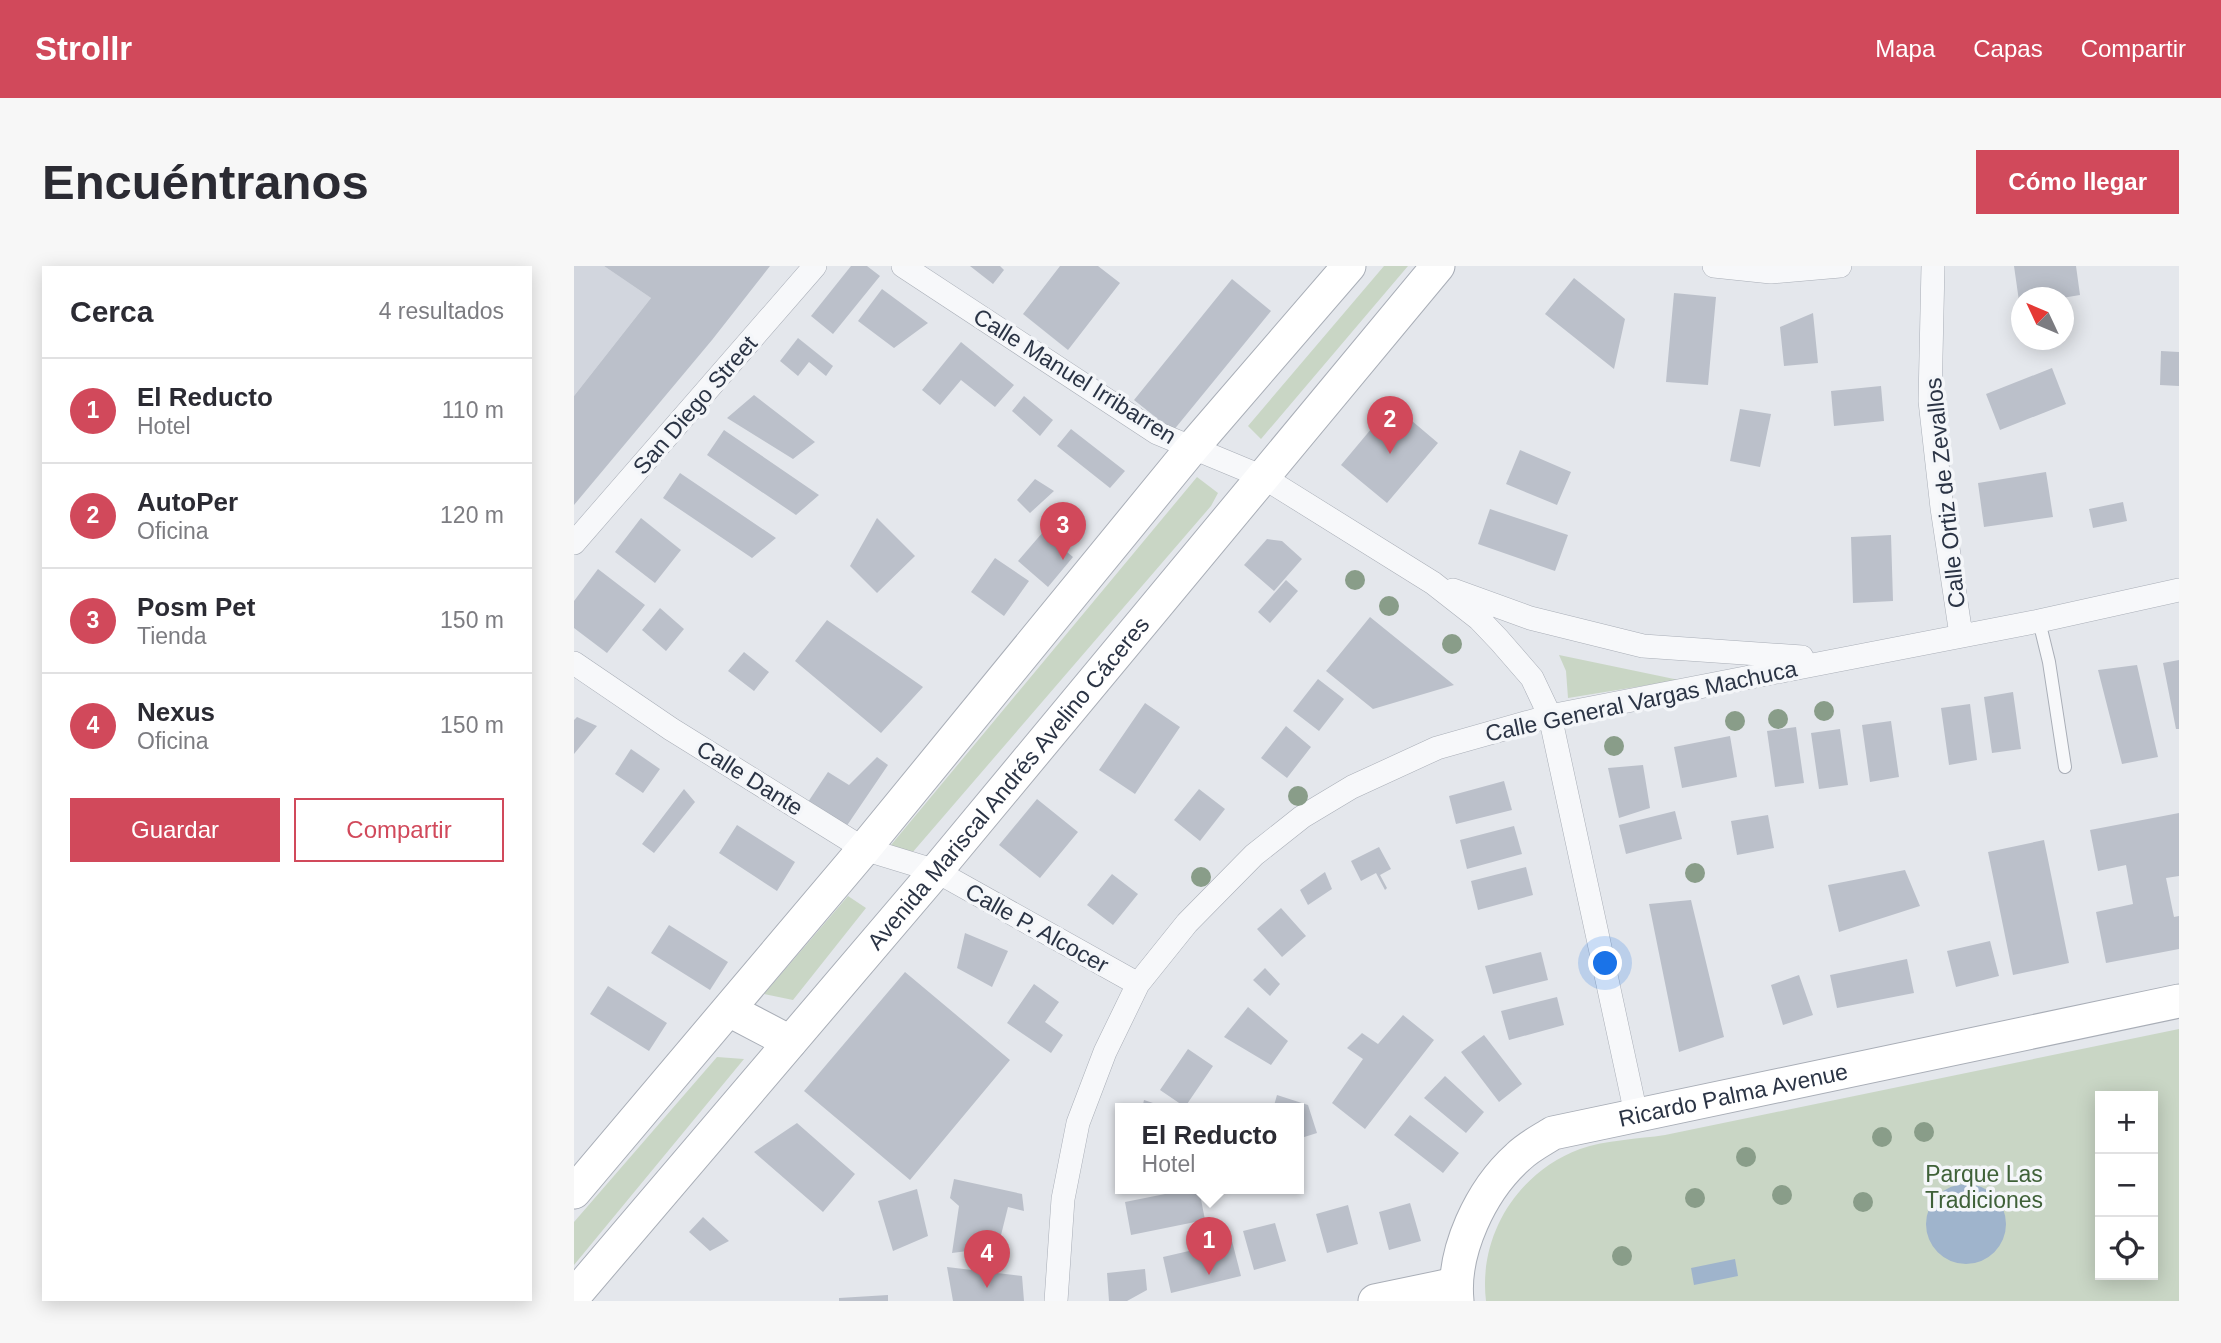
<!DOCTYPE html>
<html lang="es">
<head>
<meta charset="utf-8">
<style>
	:root { --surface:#fff; --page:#f7f7f7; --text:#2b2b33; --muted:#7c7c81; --line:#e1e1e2; --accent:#d1495b }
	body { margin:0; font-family:Arial,sans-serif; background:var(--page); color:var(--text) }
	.controls { position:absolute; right:21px; bottom:21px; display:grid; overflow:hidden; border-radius:0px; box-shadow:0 4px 18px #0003 }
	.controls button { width:63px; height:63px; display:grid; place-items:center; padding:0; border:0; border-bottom:2px solid var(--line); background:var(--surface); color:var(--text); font:35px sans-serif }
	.compass { position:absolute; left:1437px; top:21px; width:63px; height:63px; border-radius:50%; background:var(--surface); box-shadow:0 4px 18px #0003; rotate:314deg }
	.you { position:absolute; left:1032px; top:698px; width:24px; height:24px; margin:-18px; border:5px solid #fff; border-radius:50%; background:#1a73e8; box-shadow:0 0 0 10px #1a73e833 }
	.badge { display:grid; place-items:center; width:46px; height:46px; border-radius:50%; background:var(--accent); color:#fff; font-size:23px; font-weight:700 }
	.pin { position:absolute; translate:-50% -58px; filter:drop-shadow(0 2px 4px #0008) }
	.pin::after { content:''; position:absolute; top:37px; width:24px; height:21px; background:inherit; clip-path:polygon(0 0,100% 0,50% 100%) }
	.popup { position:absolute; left:541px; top:837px; width:189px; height:91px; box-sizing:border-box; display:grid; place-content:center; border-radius:0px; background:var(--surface); filter:drop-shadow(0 2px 5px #0005); font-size:23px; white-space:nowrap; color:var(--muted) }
	.popup b { font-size:26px; color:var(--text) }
	.popup::after { content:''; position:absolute; left:50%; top:100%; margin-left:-14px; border:14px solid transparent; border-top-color:var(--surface) }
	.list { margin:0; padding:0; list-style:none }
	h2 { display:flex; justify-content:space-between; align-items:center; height:91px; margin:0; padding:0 28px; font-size:30px }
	h2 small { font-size:23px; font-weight:400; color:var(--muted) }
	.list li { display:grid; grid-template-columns:46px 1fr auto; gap:21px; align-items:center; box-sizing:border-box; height:105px; padding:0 28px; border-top:2px solid var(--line) }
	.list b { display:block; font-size:26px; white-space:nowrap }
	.list p { margin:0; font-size:23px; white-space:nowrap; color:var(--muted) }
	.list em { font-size:23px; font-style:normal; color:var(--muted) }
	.actions { display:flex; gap:14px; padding:21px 28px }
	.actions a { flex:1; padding:16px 0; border:2px solid var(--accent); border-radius:0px; text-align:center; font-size:24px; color:var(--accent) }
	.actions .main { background:var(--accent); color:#fff }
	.icon { flex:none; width:38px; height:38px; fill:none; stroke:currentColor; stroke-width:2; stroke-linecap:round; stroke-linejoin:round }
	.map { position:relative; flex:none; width:1605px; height:1035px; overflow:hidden; border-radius:0px }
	header { display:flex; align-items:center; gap:42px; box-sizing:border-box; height:98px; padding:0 35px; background:var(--accent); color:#fff }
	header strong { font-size:33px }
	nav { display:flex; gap:38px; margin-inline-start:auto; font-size:24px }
	.intro { display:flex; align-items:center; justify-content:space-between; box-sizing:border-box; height:168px; padding:0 42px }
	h1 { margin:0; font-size:49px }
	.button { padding:18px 32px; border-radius:0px; background:var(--accent); color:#fff; font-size:24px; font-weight:700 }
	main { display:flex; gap:42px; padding:0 42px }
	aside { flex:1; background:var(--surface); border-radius:0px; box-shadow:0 4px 18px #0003 }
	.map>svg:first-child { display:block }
	.built { fill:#d2d6de }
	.green { fill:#c9d6c5; fill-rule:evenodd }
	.water { fill:#9fb4cc }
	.building { fill:#bbc0ca }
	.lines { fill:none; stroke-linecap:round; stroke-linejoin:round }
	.lane-casing { stroke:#a9aeb7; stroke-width:14 }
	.street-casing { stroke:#a9aeb7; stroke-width:24 }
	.secondary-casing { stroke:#a9aeb7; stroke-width:35 }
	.lane { stroke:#f7f8fa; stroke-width:12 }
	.street { stroke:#f7f8fa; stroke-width:23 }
	.secondary { stroke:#fff; stroke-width:33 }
	.tree { fill:#899d89 }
	.labels { text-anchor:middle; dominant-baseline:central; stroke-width:7; stroke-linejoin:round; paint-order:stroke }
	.street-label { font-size:23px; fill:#2b3445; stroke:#f4f6f9 }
	.park-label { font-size:23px; fill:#3f6138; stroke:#f4f6f9 }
</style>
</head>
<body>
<header>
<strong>Strollr</strong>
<nav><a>Mapa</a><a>Capas</a><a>Compartir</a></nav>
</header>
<div class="intro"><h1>Encuéntranos</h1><a class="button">Cómo llegar</a></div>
<main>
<aside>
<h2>Cerca<small>4 resultados</small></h2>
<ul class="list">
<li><span class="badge">1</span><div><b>El Reducto</b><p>Hotel</p></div><em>110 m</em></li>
<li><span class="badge">2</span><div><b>AutoPer</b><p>Oficina</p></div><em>120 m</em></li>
<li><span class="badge">3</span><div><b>Posm Pet</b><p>Tienda</p></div><em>150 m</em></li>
<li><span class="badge">4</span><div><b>Nexus</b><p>Oficina</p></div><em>150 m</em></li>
</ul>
<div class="actions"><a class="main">Guardar</a><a>Compartir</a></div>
</aside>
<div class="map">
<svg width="1605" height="1035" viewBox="0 0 1605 1035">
	<rect width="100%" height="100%" fill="#e4e7ec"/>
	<!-- built -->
	<path class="built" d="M0,0h30l47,32 -77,98z"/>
	<!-- green -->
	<path class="green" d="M810,0h24l-147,173 -13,-13z
		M623,211l21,16 -7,13 -299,347 -21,-8z
		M985,389l120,25 -111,18 -2,-27z
		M274,630l18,12 -73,92 -29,-6z
		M1605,763v272h-693c-8,-66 32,-129 94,-152 25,-9 59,-10 85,-14zM1526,830h53v179h-53z
		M143,791l27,2 -170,206v-43z"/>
	<!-- water -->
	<path class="water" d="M1352 958a40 40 0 1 1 80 0a40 40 0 1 1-80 0Z
		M1161,993l3,17 -44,9 -3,-17z"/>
	<!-- building -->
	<path class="building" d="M30,0h166l-58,74 -138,165v-109l77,-98z
		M277,0h16l13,10 -47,58 -22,-18z
		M396,0h30l4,4 -11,14z
		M486,0h38l22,17 -52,67 -45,-36z
		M1440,0h62l4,29 -18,3h-40l-2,10z
		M1000,12l51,41 -11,50 -69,-55z
		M658,13l39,32 -98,120 -39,-31z
		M308,23l46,34 -34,25 -36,-27z
		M1100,27l42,4 -8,88 -42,-3z
		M1239,47l5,50 -34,3 -4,-39z
		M224,72l35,28 -7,10 -17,-14 -11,14 -18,-15z
		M387,76l53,43 -19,22 -34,-27 -21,25 -18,-15z
		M1587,85l18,1v34l-19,-1z
		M1478,102l14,36 -66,26 -14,-36z
		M1307,120l3,35 -50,5 -3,-35z
		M180,129l61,47 -22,17 -66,-41z
		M450,130l29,24 -13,16 -28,-25z
		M818,138l46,39 -51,60 -46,-38z
		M1166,143l31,5 -11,53 -30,-6z
		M497,163l54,42 -15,17 -53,-42z
		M150,164l95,65 -23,20 -89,-60z
		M946,184l51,22 -14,33 -51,-21z
		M1472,206l7,45 -69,10 -6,-44z
		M106,207l96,65 -24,20 -89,-60z
		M461,213l19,12 -24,22 -13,-13z
		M1549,236l4,19 -34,7 -4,-19z
		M916,243l78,26 -13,36 -77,-27z
		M67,252l40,32 -26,33 -40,-31z
		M303,252l38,38 -38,37 -27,-27z
		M469,266l30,25 -25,30 -30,-26z
		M1317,269l2,66 -40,2 -2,-66z
		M693,273l15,2 20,18 -28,32 -30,-26z
		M421,292l34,23 -25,35 -33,-24z
		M24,303l47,36 -38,48 -33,-25v-27z
		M712,314l12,11 -28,32 -12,-11z
		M86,342l24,21 -18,22 -24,-21z
		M796,351l84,68 -81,24 -47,-38z
		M253,354l96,67 -42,46 -86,-72z
		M170,386l25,20 -15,19 -26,-20z
		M1605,394v69h-3l-13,-66z
		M1563,399l21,92 -36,7 -24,-94z
		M744,413l26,20 -25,32 -26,-20z
		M1439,426l8,57 -29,4 -8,-56z
		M571,437l35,24 -45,67 -36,-24z
		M1396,438l7,56 -28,5 -8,-57z
		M3,451l20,9 -23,28v-34z
		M1317,455l8,56 -29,5 -8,-57z
		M712,460l25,21 -24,31 -26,-20z
		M1222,461l8,56 -29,4 -8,-56z
		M1266,463l8,56 -29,4 -8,-56z
		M1156,470l7,41 -55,11 -8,-41z
		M57,483l29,20 -17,24 -28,-19z
		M303,491l11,8 -42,62 -38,-25 20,-30 21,13z
		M1069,499l7,43 -31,10 -11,-50z
		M930,515l8,29 -56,14 -7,-28z
		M110,523l11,13 -41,51 -12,-9z
		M625,523l26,20 -25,32 -26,-21z
		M463,533l41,33 -38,46 -41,-33z
		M1101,545l7,28 -56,15 -7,-29z
		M1605,547v63l-13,2 8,39 5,-1v33l-73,14 -10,-51 37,-8 -7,-39 -28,6 -8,-41z
		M1194,549l6,33 -37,7 -6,-34z
		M163,559l58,37 -18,29 -58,-38z
		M940,560l8,28 -55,15 -7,-29z
		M1470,574l25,123 -56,12 -25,-123z
		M805,581l12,22 -11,6 7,13 -2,2 -9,-17 -15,8 -10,-20z
		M952,601l7,28 -55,15 -7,-29z
		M1331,604l15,36 -81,26 -11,-47z
		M751,606l7,17 -24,16 -8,-15z
		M538,608l26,20 -25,31 -26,-20z
		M1117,634l33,137 -45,15 -30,-148z
		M707,642l25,28 -24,21 -25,-28z
		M95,659l59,37 -18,28 -59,-37z
		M391,667l43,18 -16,36 -35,-19z
		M1416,675l9,35 -43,11 -9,-36z
		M967,686l7,28 -55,14 -8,-28z
		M1333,693l7,34 -77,15 -7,-33z
		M691,702l15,16 -10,12 -17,-16z
		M331,706l105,88 -100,120 -106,-89z
		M1225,709l14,40 -30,10 -12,-40z
		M460,718l25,18 -14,20 18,13 -12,18 -44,-30z
		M34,720l59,37 -18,28 -59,-37z
		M983,731l7,28 -55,15 -8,-29z
		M674,741l40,34 -17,24 -47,-28z
		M829,749l31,25 -69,89 -33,-26 31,-44 -16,-11 15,-15 16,11z
		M910,769l38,49 -23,18 -38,-50z
		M614,783l25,17 -28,41 -25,-17z
		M871,810l39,36 -18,21 -42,-35z
		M703,829l31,10 9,28 -19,6v-30h-25z
		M570,834l24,8v1h-26z
		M836,849l49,38 -16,20 -49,-38z
		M223,857l58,51 -32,38 -69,-60z
		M380,913l68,15 2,17 -16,-4 -10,40 -46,6 7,-47 -9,-8z
		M343,923l11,47 -35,15 -15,-50z
		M616,923h9l6,31 -74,15 -6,-33z
		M836,937l11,38 -32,9 -10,-38z
		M774,939l10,39 -31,9 -11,-39z
		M129,951l26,24 -19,10 -21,-19z
		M701,957l11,38 -32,9 -11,-39z
		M658,975l9,35 -70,17 -8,-36z
		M373,1001l75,9 2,25h-71z
		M571,1003l2,21 -20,11h-18l-2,-28z
		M314,1029v6h-49v-3z"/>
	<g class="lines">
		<defs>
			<path id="lane" d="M1465,355l10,41 16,105"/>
			<path id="street" d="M329,0l254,167 106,44 170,106 46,36 20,21 33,38 18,38 86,398
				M1140,0l57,6 69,-6
				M1359,0l-3,135 12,107 19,127
				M0,277l241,-277
				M879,324l77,28 113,28 159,11
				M0,397l97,66 193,120 72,22 202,113
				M482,1035l7,-102 15,-76 27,-71 33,-68 49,-61 67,-68 48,-38 50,-30 85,-39 113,-32 489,-95 140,-31"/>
			<g id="secondary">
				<path d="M155,744l61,32"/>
				<path d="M0,926l290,-343 328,-401 157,-182"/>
				<path id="s1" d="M0,1030l362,-425 502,-605"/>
				<path d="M801,1035l81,-17"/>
				<path id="s2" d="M883,1035c-5,-50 24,-111 61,-144 10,-10 24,-17 35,-24l626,-132"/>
			</g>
		</defs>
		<!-- lane casing -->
		<use href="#lane" class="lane-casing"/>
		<!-- street casing -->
		<use href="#street" class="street-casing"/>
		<!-- secondary casing -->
		<use href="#secondary" class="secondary-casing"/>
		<!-- lane -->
		<use href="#lane" class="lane"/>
		<!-- street -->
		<use href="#street" class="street"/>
		<!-- secondary -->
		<use href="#secondary" class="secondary"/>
	</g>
	<!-- trees -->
	<g class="tree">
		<circle cx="781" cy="314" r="10"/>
		<circle cx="815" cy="340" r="10"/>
		<circle cx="878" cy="378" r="10"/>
		<circle cx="1250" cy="445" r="10"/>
		<circle cx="1204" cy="453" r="10"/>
		<circle cx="1161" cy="455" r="10"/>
		<circle cx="1040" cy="480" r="10"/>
		<circle cx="724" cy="530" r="10"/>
		<circle cx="1121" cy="607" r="10"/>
		<circle cx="627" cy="611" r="10"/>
		<circle cx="1350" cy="866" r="10"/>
		<circle cx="1308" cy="871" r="10"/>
		<circle cx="1172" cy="891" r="10"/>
		<circle cx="1208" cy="929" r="10"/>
		<circle cx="1121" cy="932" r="10"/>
		<circle cx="1289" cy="936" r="10"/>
		<circle cx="1048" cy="990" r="10"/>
	</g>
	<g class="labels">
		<!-- street labels -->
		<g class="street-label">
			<text transform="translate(501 110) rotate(32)">Calle Manuel Irribarren</text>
			<text transform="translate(121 139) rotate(-49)">San Diego Street</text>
			<text transform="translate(1371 227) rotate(-96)">Calle Ortiz de Zevallos</text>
			<text transform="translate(1067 435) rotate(-12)">Calle General Vargas Machuca</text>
			<text transform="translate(176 512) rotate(32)">Calle Dante</text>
			<text stroke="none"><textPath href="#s1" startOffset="672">Avenida Mariscal Andrés Avelino Cáceres</textPath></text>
			<text transform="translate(463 662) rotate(29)">Calle P. Alcocer</text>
			<text stroke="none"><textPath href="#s2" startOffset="388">Ricardo Palma Avenue</textPath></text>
		</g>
		<!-- park labels -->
		<g class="park-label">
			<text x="1410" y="908">Parque Las<tspan x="1410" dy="26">Tradiciones</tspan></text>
		</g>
	</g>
</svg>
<div class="controls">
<button>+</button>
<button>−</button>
<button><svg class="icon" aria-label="locate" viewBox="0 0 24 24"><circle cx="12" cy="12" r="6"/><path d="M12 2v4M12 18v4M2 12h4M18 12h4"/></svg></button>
</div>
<svg class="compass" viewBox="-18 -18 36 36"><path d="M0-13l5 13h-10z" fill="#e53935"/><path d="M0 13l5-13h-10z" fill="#7c7c81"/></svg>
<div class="you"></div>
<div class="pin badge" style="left:635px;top:1009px">1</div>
<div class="popup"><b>El Reducto</b>Hotel</div>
<div class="pin badge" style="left:816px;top:188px">2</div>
<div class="pin badge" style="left:489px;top:294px">3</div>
<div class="pin badge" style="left:413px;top:1022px">4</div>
</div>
</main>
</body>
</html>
